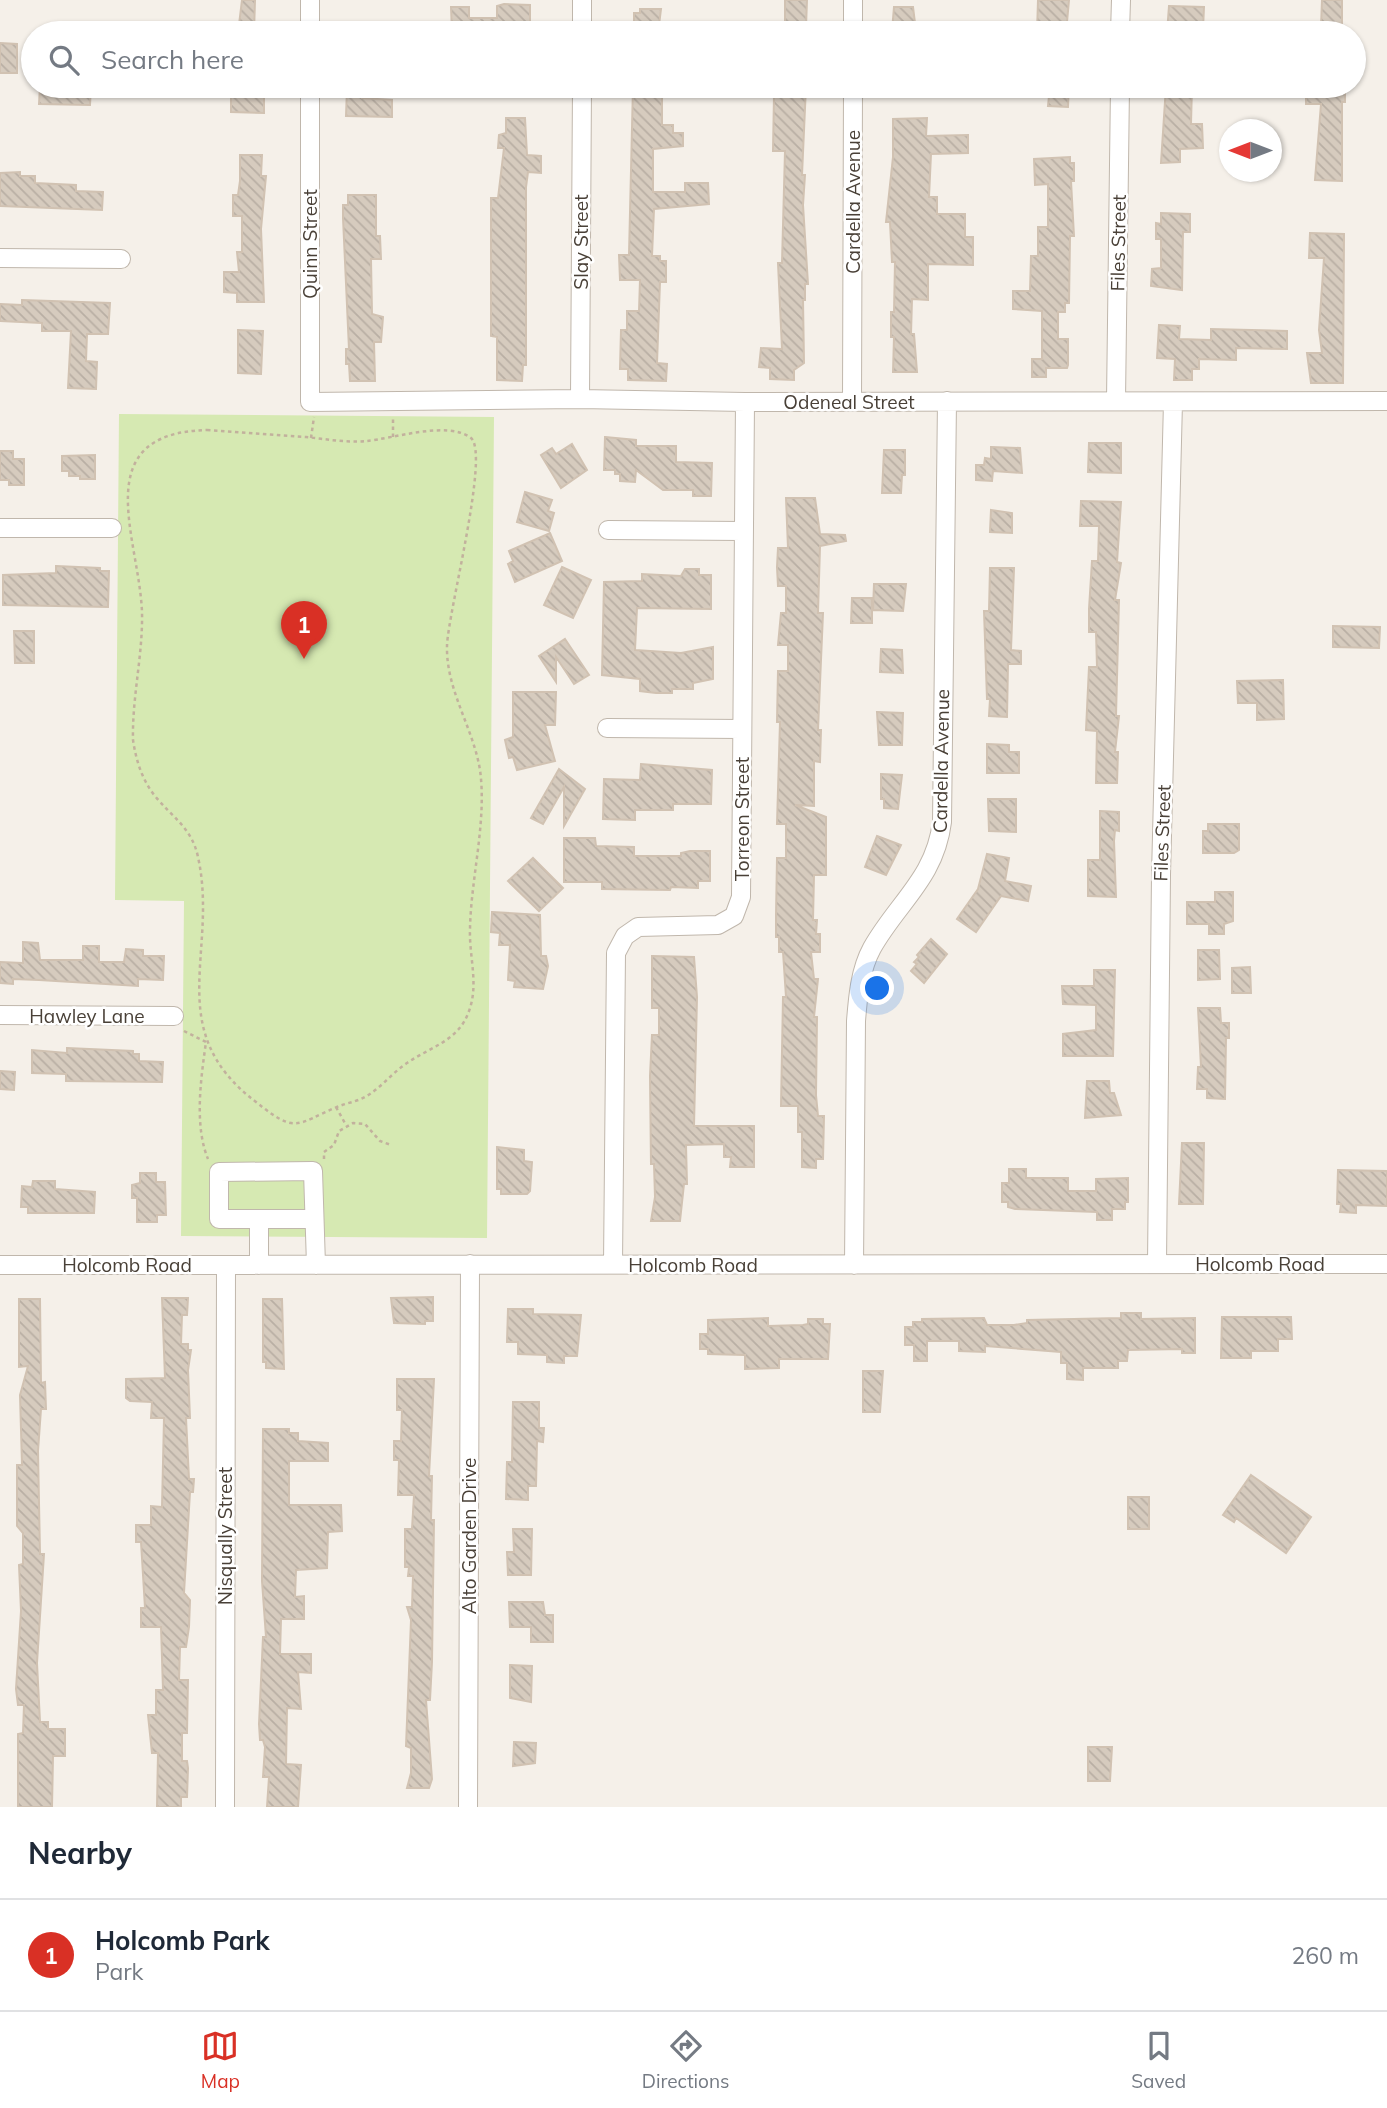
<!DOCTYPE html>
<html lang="en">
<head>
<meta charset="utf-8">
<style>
	:root { --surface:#fff; --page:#f6f6f7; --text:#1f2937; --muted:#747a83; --line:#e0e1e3; --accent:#d93025 }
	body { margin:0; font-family:Mulish,sans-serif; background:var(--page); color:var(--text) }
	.compass { position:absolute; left:1219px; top:119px; width:63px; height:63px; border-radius:50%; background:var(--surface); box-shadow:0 2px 5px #0004; rotate:270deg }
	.you { position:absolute; left:878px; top:989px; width:24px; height:24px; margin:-18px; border:5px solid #fff; border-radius:50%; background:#1a73e8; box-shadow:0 0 0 10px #1a73e833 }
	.badge { display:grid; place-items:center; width:46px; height:46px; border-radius:50%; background:var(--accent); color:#fff; font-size:23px; font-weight:700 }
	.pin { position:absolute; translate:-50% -58px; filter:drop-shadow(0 2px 4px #0008) }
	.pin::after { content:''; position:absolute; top:37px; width:24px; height:21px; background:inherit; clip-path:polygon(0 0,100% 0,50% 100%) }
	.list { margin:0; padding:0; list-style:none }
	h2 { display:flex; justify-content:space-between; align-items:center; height:91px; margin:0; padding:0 28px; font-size:30px }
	h2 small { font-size:23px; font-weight:400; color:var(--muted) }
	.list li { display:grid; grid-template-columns:46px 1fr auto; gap:21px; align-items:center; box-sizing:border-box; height:112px; padding:0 28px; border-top:2px solid var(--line) }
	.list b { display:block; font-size:26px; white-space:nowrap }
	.list p { margin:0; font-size:23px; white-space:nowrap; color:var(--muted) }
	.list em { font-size:23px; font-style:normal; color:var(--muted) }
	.icon { flex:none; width:38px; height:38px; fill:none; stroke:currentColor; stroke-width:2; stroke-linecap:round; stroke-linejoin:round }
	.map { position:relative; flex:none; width:1387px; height:1807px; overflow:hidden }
	.search { position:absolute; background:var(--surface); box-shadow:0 2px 5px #0004; left:21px; right:21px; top:21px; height:77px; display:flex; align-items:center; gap:18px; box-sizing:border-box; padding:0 24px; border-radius:38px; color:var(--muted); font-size:26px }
	.sheet { height:203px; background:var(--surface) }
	nav { display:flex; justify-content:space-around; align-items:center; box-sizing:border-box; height:98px; border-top:2px solid var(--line); background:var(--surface); font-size:19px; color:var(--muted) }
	nav a { display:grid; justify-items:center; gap:4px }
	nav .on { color:var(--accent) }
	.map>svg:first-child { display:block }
	.park { fill:#d6e9b2 }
	.building { fill:url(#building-back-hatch); stroke:#d1c2b2; stroke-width:2 }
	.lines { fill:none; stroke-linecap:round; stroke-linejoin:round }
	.minor-casing { stroke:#c0b7ac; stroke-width:20 }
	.path { stroke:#c2b19d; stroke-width:2.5; stroke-dasharray:3.5 3.5; stroke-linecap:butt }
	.minor { stroke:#fff; stroke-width:18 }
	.labels { text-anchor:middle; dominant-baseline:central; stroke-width:5; stroke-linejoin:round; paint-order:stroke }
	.street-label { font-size:19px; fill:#494037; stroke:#fff }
</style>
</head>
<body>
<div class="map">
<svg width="1387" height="1807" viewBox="0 0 1387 1807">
	<defs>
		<pattern id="building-back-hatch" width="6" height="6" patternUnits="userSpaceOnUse" patternTransform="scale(1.75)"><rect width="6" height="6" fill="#d6cbbe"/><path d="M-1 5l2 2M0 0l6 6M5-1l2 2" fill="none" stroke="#b9afa4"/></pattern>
	</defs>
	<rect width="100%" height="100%" fill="#f5f0e9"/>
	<!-- park -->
	<path class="park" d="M119,414l375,3 -7,821 -306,-2 3,-335 -69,-1z"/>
	<!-- building -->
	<path class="building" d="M242,0h13l-1,33h-16z
		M785,0h22l-1,27 -21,-1z
		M1038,0h31l-3,33h-29z
		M1322,0h20v27h-21z
		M504,4l26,1v27l-78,1 -1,-26h18v11h28v-12z
		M1169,6l35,1 -1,22 -16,-1v5h-20z
		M894,7h19l3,24h-24z
		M640,9h21l-3,24h-24v-20h6z
		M0,43l17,1v29h-17z
		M40,86h51l-1,19 -51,-1z
		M231,86h29l-1,10h5v17l-33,-1z
		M633,86h29v39h11v8h10v13l-30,3v43h32v-9h23l1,21 -55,5 -2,47h8v5h6v21h-6l-3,81 10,1 -1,17 -38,-1v-11h-8l1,-39h6v-19h12l1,-31h-20l-1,-25h10z
		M784,86h22l-4,89h3l-2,30 5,79h-3v16h-2l1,63 -10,7v10l-24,-1v-11l-11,-1 2,-19 21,1 -4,-86h4l3,-112h-12l1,-56h9z
		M1050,86h19l-1,21 -20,-1z
		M1166,86h26l-1,38h11l1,24 -23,1v13l-19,1z
		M1306,86h37l2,3v13h-3v79l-27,-1 6,-76h-15z
		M347,88h14l1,10 30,2v17l-46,-1z
		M506,118h19l2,37 14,1v17l-13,-1 -2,15v178h-3l-1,16 -25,-1v-43l-6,-1v-138h7l6,-50h-6l1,-13 7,-2z
		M927,118l-1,18 42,-1v18l-37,1 -2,43h8v17h28v23h8v28l-45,-1v36l-16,-1 -1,35h3l3,38h-24l1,-35h-3v-25h3l1,-50h-3l-2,-40h-4l7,-65v-38z
		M240,155h22l-1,21h5l-5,53 3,73h-27v-9l-13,-1v-20h15l-2,-20h5v-36h-9v-21h5l2,-14z
		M1070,157v6h4v18h-3l3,55h-4l-1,67h-4v9h-7v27h10v26l-1,3h-21v9h-14v-18h10v-48l-29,-2v-18h17l1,-35h7v-29h10v-43l-13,1 -1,-26z
		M20,172v4h15v7l41,2v6l27,1 -1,18 -102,-4v-33z
		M348,195h28v41h4l1,23h-10l1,55 11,3 -2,25h-7l1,39h-25l-1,-17h-3v-15h3l-6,-131v-13h5z
		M1161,213l29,1v18h-7l-1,58 -31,-4 1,-17 9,-1v-29h-5v-16l5,1z
		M1310,233l34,1 -1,149h-32l-4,-30h15l-3,-23 5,-72h-15z
		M22,300l88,3 -2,31h-21l-1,27 11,1 -1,27 -28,-1 3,-57h-29v-8l-42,-2v-17l22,1z
		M1159,325l21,1 -1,13 32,1v-11l76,2v18l-51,-1v12l-37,-1v10h-7v11h-18l1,-21 -18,-1z
		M238,330l25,1 -2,43 -23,-1z
		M605,437l31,3v6h40v16l36,1 -1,33h-18v-6h-30l-27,-20 -1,12 -15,-1v-7h-5v-4h-11z
		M1089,443h32v30l-33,-1z
		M572,444l15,26 -26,18 -20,-33 11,-7 4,6z
		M991,447l29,1 2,25 -29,-2 -1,10 -16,-1v-15h8l1,-7 6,1z
		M884,450h21v25h-3l-1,18h-19z
		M0,451h13v8h11v26h-15v-5h-9z
		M95,455v24h-15v-3h-11v-5h-7v-15z
		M525,492l27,8 -4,11 6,2 -5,18 -32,-9z
		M786,498h29l5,36 25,1 1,6 -26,5 -2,67h5l-5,117h3l-1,32 -6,-1v45l-19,-1 31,12v58h-12l-1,45h4l-1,14h4v18h-9l3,27h4l-4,38h3l-1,78 2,21h6l-1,43h-7v9l-14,-1v-35h-4v-26h-17l2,-109h3l-3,-45h-4v-15h-3v-22l1,-57h9v-34h-9l3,-102h-3l1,-51h10v-26h-10l3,-32h5v-27h-8l-1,-19 1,-19h10z
		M1081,501l40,1 -4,60 4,1 -6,37h4l-3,116h3l-4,36h3l-1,31h-21l1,-52 -11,-1 3,-63h8l-1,-35h-7v-23l3,-48h6l1,-35h-19z
		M991,510l21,3v20l-22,-1z
		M550,533l12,28 -47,21 -7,-18 5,-3 -4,-10z
		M56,566l44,2v3h9l-1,36 -105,-2v-30l53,-2z
		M562,567l29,13 -18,38 -29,-13z
		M990,568h24l-3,82 10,1v13h-13l-1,53 -18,-1 1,-17h-3l-3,-88h5z
		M685,569h14v6h12v34l-74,-1 -2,42 46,3 32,-6v32l-20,4v6h-21v4h-16l-16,-2v-12l-38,-4 2,-93 38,-1v-7l39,2z
		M874,584h32l-3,27 -30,-1z
		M852,598h20v25h-21z
		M1333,626l47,1 -1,21 -46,-1z
		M14,631h20v32h-19z
		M565,639l24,36 -15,9 -18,-27v25l-17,-26z
		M881,649l21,1 1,23 -23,-1z
		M1283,680l1,39 -27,1v-17h-19l-1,-22z
		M513,692h43l-1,33h-10l10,36 -38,9 -4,-13 -4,1 -4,-18 8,-3z
		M877,712l26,1 -1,32h-23z
		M987,744l22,1v7h10v21h-32z
		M641,764l71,6 -1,34h-38v6h-38v10l-32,-1 1,-40 36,1z
		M559,769l26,20 -21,37v-39l-21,37 -12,-6z
		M881,774l21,1 -4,34 -14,-1v-9h-3z
		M988,799h28v33l-27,-1z
		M1100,811l19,1v19l-4,-1 -1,11 2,56 -28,-1v-36h12z
		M1208,824h31v26l-5,3h-31v-22h5z
		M877,836l24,9 -15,30 -21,-8z
		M564,838h31l1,8 38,1v9h47v-3l9,-2h20v30h-12v7l-27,-1 -1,3 -68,-1v-7h-38z
		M987,854l22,4 -4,23 26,5 -3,15 -27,-5 -25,36 -19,-13 21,-30z
		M533,858l30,30 -24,23 -31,-30z
		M1215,892h18v29l-9,3v10h-15v-10h-22v-22h28z
		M492,912l48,3 1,41h5l2,10 -5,23 -29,-2 1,-6 -7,-1 2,-35h-11l1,-12 -9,-1z
		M931,939l16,15 -23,29 -13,-12 6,-7 -3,-2 5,-5 -2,-2z
		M23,942l15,1 2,17h43v-14h16v16h25l2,-13 17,1v6h21l-1,24 -25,-1v7l-99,-6 -26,-1v5l-13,-1v-21l23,1z
		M1198,950h21l1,29 -22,1z
		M652,956l42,1 3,40 -3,129h60v41h-24l1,-10h-7v-13l-38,1 1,39h-3l-4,37h-29l4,-24 -1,-33h-3l-1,-88 2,-41h7v-27h-7z
		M1250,967l1,26h-19v-25z
		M1094,970h21l-2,86h-50v-22l33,-4v-25l-33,-1 -1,-18h32z
		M1198,1008h22l1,15h8v15h-3l-1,61 -18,-1v-9h-10l1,-22h3z
		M67,1048l66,3v3h6v7l24,1 -1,20 -96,-1v-7l-34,-1v-23l35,3z
		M0,1071l15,1 -1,18 -14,-1z
		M1087,1081h22l1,12h4l7,22 -36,3z
		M1182,1143h22l-1,61h-24z
		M497,1147l27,3v11l8,1 -2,29 -3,3h-26v-5h-4z
		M1009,1169h17v9h42v13h28v-12l32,-1v24h-3v7h-13v11h-15v-8l-82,-3 -7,-2v-5h-6v-19h7z
		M1338,1170l49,1v35l-31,-1v8l-16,-1 1,-8h-4z
		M140,1173h16v9h9l1,33h-9v7h-20v-24h-5v-13l8,-2z
		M33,1181h22v8l40,3 -1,21h-66v-6h-7l1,-21 10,1z
		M433,1297v24h-8v3l-31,-1 -3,-25z
		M162,1298h26l-1,17h-5l-1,29h7v6h3l-3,20 2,48h-4l3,61h5l-1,13h-3l-6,101 6,7 -1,27 -3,20h-6l-1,33h9l-1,53h-5v28h5l1,7 -1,29h-6v10h-24l1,-54h-6l-4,-38h8v-25h7l-2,-63h-20v-19h4l-4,-66h-5v-17h15v-19l11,1 2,-89h-13l1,-16 -22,-1 -4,-3v-19l39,-1z
		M19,1299h21l1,84 4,-1 1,27h-5l-3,42 2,103h4l-7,109 3,59h8v7h17v27h-12l-1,51h-34v-73l5,-1 1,-28h-6l-2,-16 5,-78 -2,-46 4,-1v-31l-6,-7v-61h5l-2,-70 8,-29 -9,1z
		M263,1299h19l2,70 -18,-1v-6h-3z
		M508,1309h25v5l48,1 -4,41h-13v7l-17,-1v-7l-29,-1v-12h-11z
		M1121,1313h20v6l54,-1v35h-13v-4l-54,1 -1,11h-9v7h-35v12l-16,-1v-16h-6v-11l-76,-6v6l-26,-1v-10h-32v20h-13v-16h-9v-18h8v-5h9v-3l62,-1 3,7h27l13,-2v-3l94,-2z
		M1222,1317h69l1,22h-14v12h-27v7h-30z
		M768,1318v8l35,-1 5,-1v-5h15v5h7l-2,35h-49v9l-34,1v-14l-37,-1v-5h-8v-15h8v-14z
		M863,1371h20l-3,41h-17z
		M397,1379h37l-5,97h3l-1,44h3l-2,142 -2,38h-4l6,79 -3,9h-22l4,-15v-25l-5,-2 5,-126 -4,-13h5l1,-31h-5l1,-9h-4v-38h7l2,-34h-16l1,-35h-5v-19h7l1,-31h-5z
		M513,1402h26v26h5l-1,14 -6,-1 -1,45h-8v14l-22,-1 1,-37h5z
		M263,1429h26v4h9v8l30,2v18h-39v44h52l1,26 -14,1 -1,36 -31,2 -1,27 9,-1v23h-23l-1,35h31v19l-13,-1 3,37 -14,-1 -1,56 15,1 -3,42h-31l2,-30h-6l2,-30 -2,-7h-3l-1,-16 4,-87h3l-4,-56z
		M1251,1475l60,42 -25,36 -50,-35 -2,4 -11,-7z
		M1128,1497h21v32h-21z
		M513,1529h19l-1,46h-23l-1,-23h7z
		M509,1602h34l2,13h8v27h-22v-15h-21z
		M510,1665l22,1 -1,36 -21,-4z
		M514,1742l22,1 -1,20 -22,3z
		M1088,1747h24l-2,34h-22z"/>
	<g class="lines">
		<defs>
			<path id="minor" d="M310,0v33
				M582,33v-33
				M853,33v-33
				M1120,33l1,-33
				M310,86v316l270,-3 165,3 642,-1
				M0,258l121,1
				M580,399l2,-313
				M1116,401l4,-315
				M852,402l1,-316
				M0,528h112
				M608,530l135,1
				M607,728l135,1
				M0,1015l174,1
				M259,1219v46
				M314,1219h-95v-47l94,-1 3,94
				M613,1264l3,-311 9,-17 13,-9 80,-2 16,-9 7,-19 4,-495
				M1157,1264l4,-389 12,-473
				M0,1265l1387,-1
				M854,1265l2,-244c2,-25 4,-51 16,-73 26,-46 63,-70 70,-126l5,-421
				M225,1807l1,-542
				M468,1807l2,-543"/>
		</defs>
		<!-- minor casing -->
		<use href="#minor" class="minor-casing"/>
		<!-- path -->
		<path class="path" d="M207,430c33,2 66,5 99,7 20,2 40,6 60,4 26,-2 82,-21 105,-3 19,16 -23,174 -24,208 -1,44 26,81 33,124 7,51 -9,107 -10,159 -1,28 9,55 -1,82 -10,30 -39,36 -62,52 -15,10 -26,25 -42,34 -9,5 -19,6 -28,10 -41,17 -40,28 -81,-5 -95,-72 -37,-150 -58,-245 -6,-29 -26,-40 -43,-61 -13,-16 -19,-36 -22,-56 -1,-43 10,-85 9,-128 -3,-75 -56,-179 65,-182z
			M393,437v-18
			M311,438l3,-21
			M184,1031l22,11c-5,36 -12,83 2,117
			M336,1107l10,18
			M324,1159v-7l10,-7 5,-14 14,-8 12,1 15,17 11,4"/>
		<!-- minor -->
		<use href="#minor" class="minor"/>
	</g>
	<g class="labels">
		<!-- street labels -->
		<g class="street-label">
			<text transform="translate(853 202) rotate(-90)">Cardella Avenue</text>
			<text transform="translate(581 242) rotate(-90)">Slay Street</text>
			<text transform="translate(1118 243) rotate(-89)">Files Street</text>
			<text transform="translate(310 244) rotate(-90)">Quinn Street</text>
			<text x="849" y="402">Odeneal Street</text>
			<text transform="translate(941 761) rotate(-89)">Cardella Avenue</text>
			<text transform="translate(742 819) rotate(-90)">Torreon Street</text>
			<text transform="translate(1162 833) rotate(-88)">Files Street</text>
			<text x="87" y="1016">Hawley Lane</text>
			<text x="1260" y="1264">Holcomb Road</text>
			<text x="127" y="1265">Holcomb Road</text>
			<text x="693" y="1265">Holcomb Road</text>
			<text transform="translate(225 1536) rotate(-90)">Nisqually Street</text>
			<text transform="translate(469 1536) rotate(-90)">Alto Garden Drive</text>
		</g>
	</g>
</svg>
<svg class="compass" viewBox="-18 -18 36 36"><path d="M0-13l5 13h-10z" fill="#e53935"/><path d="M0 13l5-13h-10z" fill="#747a83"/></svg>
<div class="you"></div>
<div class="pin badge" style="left:304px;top:659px">1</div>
<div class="search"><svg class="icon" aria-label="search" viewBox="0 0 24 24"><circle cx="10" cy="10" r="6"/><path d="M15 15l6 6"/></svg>Search here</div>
</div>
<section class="sheet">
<h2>Nearby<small></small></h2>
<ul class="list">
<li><span class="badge">1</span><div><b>Holcomb Park</b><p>Park</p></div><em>260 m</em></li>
</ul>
</section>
<nav>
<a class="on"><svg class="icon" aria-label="map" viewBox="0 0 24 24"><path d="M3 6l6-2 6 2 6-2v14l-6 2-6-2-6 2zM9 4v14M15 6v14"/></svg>Map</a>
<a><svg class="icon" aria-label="directions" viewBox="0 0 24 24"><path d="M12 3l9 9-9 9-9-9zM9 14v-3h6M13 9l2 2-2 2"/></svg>Directions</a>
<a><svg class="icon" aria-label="saved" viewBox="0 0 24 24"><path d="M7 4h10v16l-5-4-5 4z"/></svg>Saved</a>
</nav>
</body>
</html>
